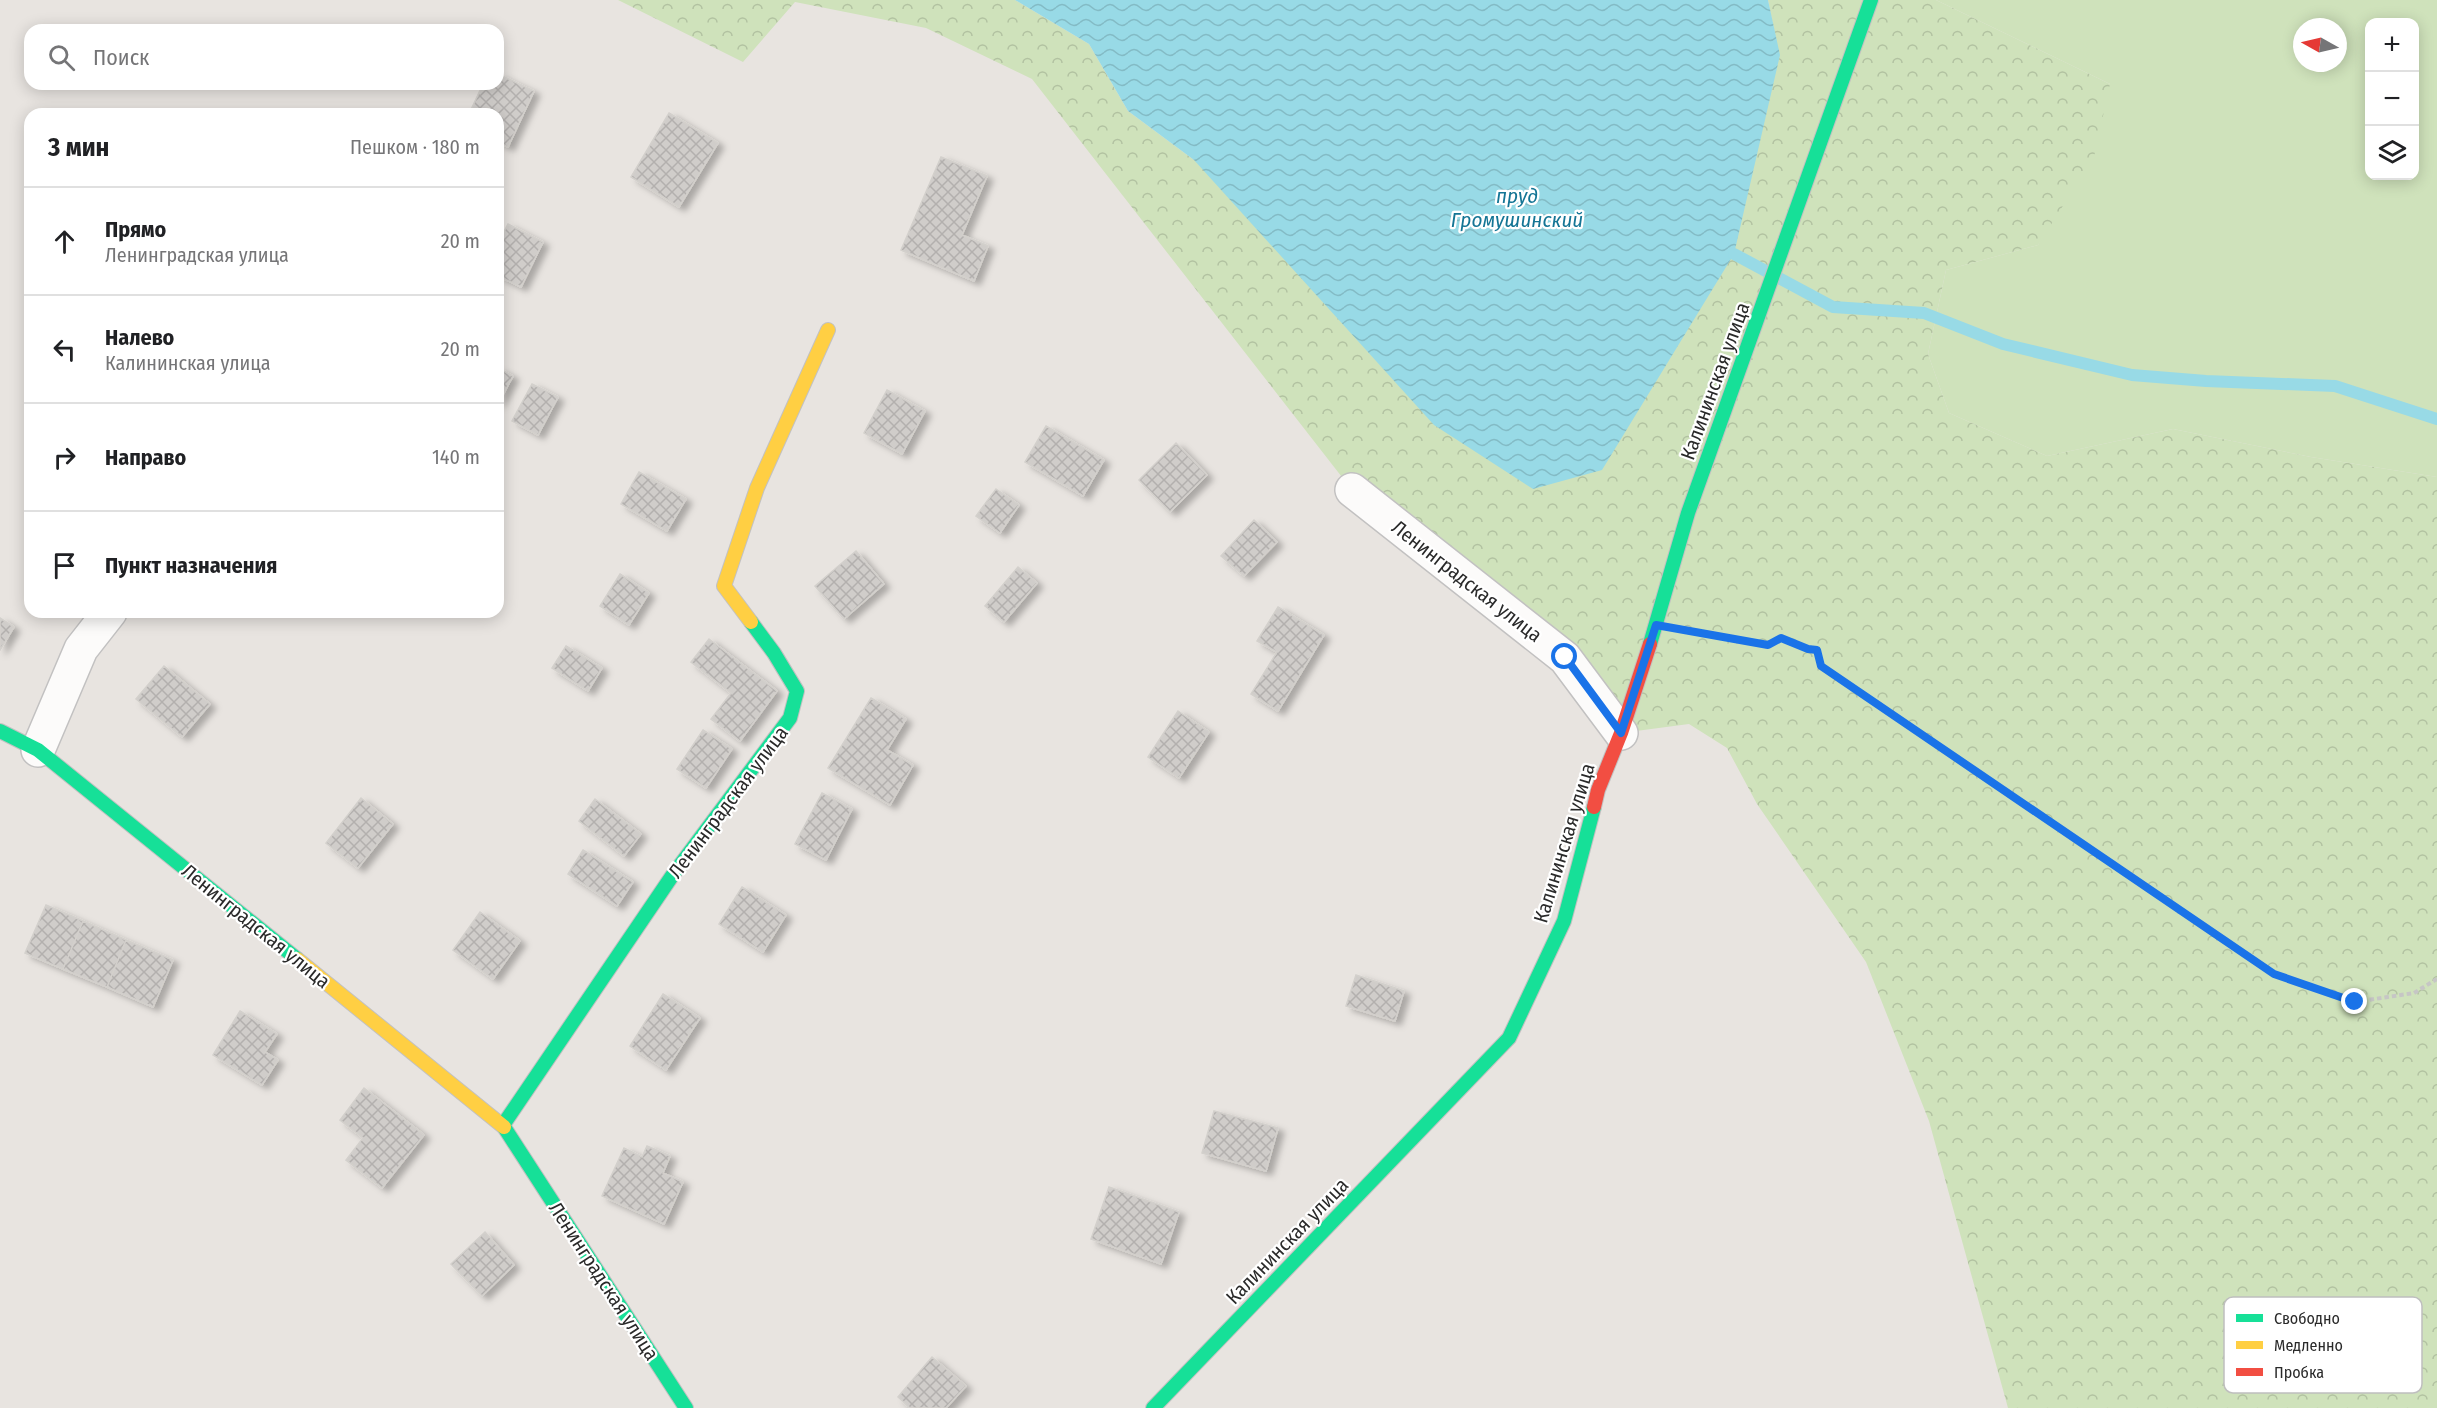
<!DOCTYPE html>
<html lang="ru">
<head>
<meta charset="utf-8">
<style>
	:root { --surface:#fff; --page:#f6f6f6; --text:#202124; --muted:#757577; --line:#e0e0e0 }
	body { margin:0; font-family:"Fira Sans Condensed",sans-serif; background:var(--page); color:var(--text) }
	.controls { position:absolute; right:18px; top:18px; display:grid; overflow:hidden; border-radius:12px; box-shadow:0 3px 15px #0003 }
	.controls button { width:54px; height:54px; display:grid; place-items:center; padding:0; border:0; border-bottom:2px solid var(--line); background:var(--surface); color:var(--text); font:30px sans-serif }
	.compass { position:absolute; left:2293px; top:18px; width:54px; height:54px; border-radius:50%; background:var(--surface); box-shadow:0 3px 15px #0003; rotate:278deg }
	.stop { position:absolute; width:18px; height:18px; margin:-14px; border:4px solid #1a73e8; border-radius:50%; background:#fff }
	.stop.end { background:#1a73e8; border-color:#fff; box-shadow:0 2px 6px #0008 }
	.list { margin:0; padding:0; list-style:none }
	h2 { display:flex; justify-content:space-between; align-items:center; height:78px; margin:0; padding:0 24px; font-size:26px }
	h2 small { font-size:20px; font-weight:400; color:var(--muted) }
	.list li { display:grid; grid-template-columns:39px 1fr auto; gap:18px; align-items:center; box-sizing:border-box; height:108px; padding:0 24px; border-top:2px solid var(--line) }
	.list b { display:block; font-size:22px; white-space:nowrap }
	.list p { margin:0; font-size:20px; white-space:nowrap; color:var(--muted) }
	.list em { font-size:20px; font-style:normal; color:var(--muted) }
	.icon { flex:none; width:33px; height:33px; fill:none; stroke:currentColor; stroke-width:2; stroke-linecap:round; stroke-linejoin:round }
	.map { position:relative; flex:none; width:2437px; height:1408px; overflow:hidden }
	.search { position:absolute; background:var(--surface); box-shadow:0 3px 15px #0003; left:24px; top:24px; width:480px; height:66px; display:flex; align-items:center; gap:15px; box-sizing:border-box; padding:0 21px; border-radius:18px; color:var(--muted); font-size:22px }
	.panel { position:absolute; background:var(--surface); box-shadow:0 3px 15px #0003; left:24px; top:108px; width:480px; height:510px; border-radius:18px }
	.map>svg:first-child { display:block }
	.grass { fill:#cfe2bb; fill-rule:evenodd }
	.forest { fill:url(#forest-crowns) }
	.water { fill:url(#water-waves) }
	.lines { fill:none; stroke-linecap:round; stroke-linejoin:round }
	.stream { stroke:#98dae6; stroke-width:12 }
	.building { fill:url(#building-cross-hatch); stroke:#d3d0cc; stroke-width:1.5; filter:url(#shadow) }
	.street-casing { stroke:#c2c1c1; stroke-width:36 }
	.fast-casing { stroke:#c2c1c1; stroke-width:16 }
	.slow-casing { stroke:#c2c1c1; stroke-width:16 }
	.jam-casing { stroke:#c2c1c1; stroke-width:16 }
	.path { stroke:#c6c6c5; stroke-width:4; stroke-dasharray:4.5 3; stroke-linecap:butt }
	.street { stroke:#fcfbfa; stroke-width:33 }
	.fast { stroke:#16e098; stroke-width:14 }
	.slow { stroke:#ffcf43; stroke-width:14 }
	.jam { stroke:#f24e42; stroke-width:14 }
	.route { stroke:#1a73e8; stroke-width:8 }
	.labels { text-anchor:middle; dominant-baseline:central; stroke-width:4.5; stroke-linejoin:round; paint-order:stroke }
	.street-label { font-size:20px; fill:#2a2a2a; stroke:#fff }
	.water-label { font-size:21px; font-style:italic; fill:#147595; stroke:#fff }
	.key { fill:#fff; stroke:#bfbfbf; stroke-width:1.5 }
	.key-label { font-size:16px; fill:#2a2a2a }
</style>
</head>
<body>
<div class="map">
<svg width="2437" height="1408" viewBox="0 0 2437 1408">
	<defs>
		<pattern id="forest-crowns" width="20" height="18" patternUnits="userSpaceOnUse" patternTransform="scale(1.5)"><rect width="20" height="18" fill="#cfe2bb"/><path d="M2 6a3 3 0 1 1 6 0M12 15a3 3 0 1 1 6 0" fill="none" stroke="#b2c2a1"/></pattern>
		<pattern id="water-waves" width="16" height="10" patternUnits="userSpaceOnUse" patternTransform="scale(1.5)"><rect width="16" height="10" fill="#98dae6"/><path d="M0 5q4-4 8 0t8 0" fill="none" stroke="#83bbc5"/></pattern>
		<pattern id="building-cross-hatch" width="8" height="8" patternUnits="userSpaceOnUse" patternTransform="scale(1.5)"><rect width="8" height="8" fill="#d0cdca"/><path d="M0 0l8 8M0 8l8-8" fill="none" stroke="#b3b0ae"/></pattern>
		<filter id="shadow"><feDropShadow dx="6" dy="4" stdDeviation="3" flood-color="#0004"/></filter>
	</defs>
	<rect width="100%" height="100%" fill="#e8e4e0"/>
	<!-- grass -->
	<path class="grass" d="M1936,0h501v477l-126,-20 -138,-28 -126,27 -98,-43 -21,-59 18,-84 92,-25 72,-161zM2370,22h44v154h-44zM2302,27h36v36h-36z"/>
	<!-- forest -->
	<path class="forest" d="M618,0h397l74,44 39,67 66,49 585,-105 -11,-55h168l174,84 -16,73 -56,88 -92,25 -18,84 21,59 98,43 126,-27 138,28 126,20v931h-429l-79,-287 -63,-159 -109,-158 -30,-56 -38,-24 -68,9 -56,-75 -213,-168 -320,-411 -106,-51 -131,-26 -52,60z"/>
	<!-- water -->
	<path class="water" d="M1015,0h753l12,55 -46,199 -132,216 -69,19 -99,-64 -240,-265 -66,-49 -39,-67z"/>
	<g class="lines">
		<!-- stream -->
		<path class="stream" d="M1734,254l99,53 91,6 79,31 129,31 74,6 129,5 102,33"/>
	</g>
	<!-- building -->
	<path class="building" d="M498,74l36,17 -26,56 -10,-5v-28h-29l14,-30h15z
		M669,113l49,30 -39,64 -48,-30z
		M941,157l46,19 -25,59 26,11 -14,35 -73,-31z
		M508,224l35,18 -22,45 -23,-11v-33z
		M498,368l15,8 -15,28z
		M532,384l26,13 -20,38 -26,-14z
		M887,390l38,21 -23,43 -38,-21z
		M1046,426l58,34 -21,36 -58,-34z
		M1176,443l31,32 -37,37 -31,-32z
		M639,472l47,27 -19,32 -46,-27z
		M996,489l23,16 -19,28 -24,-17z
		M1254,520l23,22 -33,34 -23,-20z
		M856,551l28,33 -40,35 -29,-33z
		M1018,567l19,16 -33,39 -19,-16z
		M620,574l29,19 -20,32 -29,-19z
		M1278,607l46,28 -46,76 -27,-17 26,-42 -20,-11z
		M0,618l14,9 -14,23z
		M709,639l68,52 -37,50 -29,-22 20,-26 -40,-31z
		M566,646l36,22 -14,23 -36,-23z
		M164,666l46,38 -28,33 -46,-38z
		M871,698l35,21 -19,31 26,15 -23,40 -62,-37z
		M1178,711l31,21 -30,46 -31,-21z
		M703,730l29,19 -26,39 -29,-19z
		M822,793l30,16 -26,51 -31,-16z
		M361,798l32,26 -35,44 -32,-25z
		M595,799l46,35 -17,22 -45,-35z
		M583,850l50,32 -16,24 -49,-32z
		M742,887l44,28 -23,37 -44,-28z
		M46,905l37,16 -20,48 -38,-16z
		M480,912l40,29 -27,38 -40,-29z
		M83,921l43,19 -19,47 -44,-18z
		M126,940l47,20 -20,47 -46,-20z
		M1356,975l48,16 -9,30 -49,-15z
		M663,994l37,24 -34,52 -36,-24z
		M240,1011l37,23 -12,18 13,8 -16,25 -49,-30z
		M364,1088l60,47 -42,53 -36,-28 17,-22 -23,-18z
		M1214,1111l64,17 -12,43 -64,-18z
		M647,1146l23,10 -7,17 20,9 -19,42 -62,-28 22,-48 18,9z
		M1109,1187l70,25 -18,52 -70,-25z
		M485,1232l29,33 -32,31 -31,-32z
		M932,1357l34,29 -20,22h-36l-12,-11z"/>
	<g class="lines">
		<defs>
			<path id="street" d="M1352,490l213,168 56,75
				M38,750l43,-101 29,-37"/>
			<path id="fast" d="M1650,644l38,-131 183,-513
				M0,731l38,19 259,209
				M503,1125l169,-249 118,-158 7,-27 -23,-38 -23,-31
				M504,1127l182,281
				M1153,1408l356,-370 55,-117 30,-114"/>
			<path id="slow" d="M751,622l-27,-36 33,-98 71,-158
				M297,959l207,168"/>
			<path id="jam" d="M1594,807l4,-17 23,-57 29,-89"/>
		</defs>
		<!-- street casing -->
		<use href="#street" class="street-casing"/>
		<!-- fast casing -->
		<use href="#fast" class="fast-casing"/>
		<!-- slow casing -->
		<use href="#slow" class="slow-casing"/>
		<!-- jam casing -->
		<use href="#jam" class="jam-casing"/>
		<!-- path -->
		<path class="path" d="M1692,631l76,14 13,-7 27,11 9,1 4,16 453,308 81,28 59,-9 23,-14"/>
		<!-- street -->
		<use href="#street" class="street"/>
		<!-- fast -->
		<use href="#fast" class="fast"/>
		<!-- slow -->
		<use href="#slow" class="slow"/>
		<!-- jam -->
		<use href="#jam" class="jam"/>
	</g>
	<g class="lines">
		<!-- route -->
		<path class="route" d="M1565,657l56,76 35,-108 112,20 13,-7 27,11 9,1 4,16 453,308 81,28"/>
	</g>
	<g class="labels">
		<!-- street labels -->
		<g class="street-label">
			<text transform="translate(1715 381) rotate(-70)">Калининская улица</text>
			<text transform="translate(1467 581) rotate(38)">Ленинградская улица</text>
			<text transform="translate(728 802) rotate(-53)">Ленинградская улица</text>
			<text transform="translate(1564 843) rotate(-73)">Калининская улица</text>
			<text transform="translate(256 926) rotate(39)">Ленинградская улица</text>
			<text transform="translate(1287 1241) rotate(-46)">Калининская улица</text>
			<text transform="translate(604 1281) rotate(57)">Ленинградская улица</text>
		</g>
		<!-- water labels -->
		<g class="water-label">
			<text x="1517" y="196">пруд<tspan x="1517" dy="24">Громушинский</tspan></text>
		</g>
	</g>
	<!-- legend -->
	<rect x="2224" y="1297" width="198" height="96" rx="9" class="key"/>
	<rect x="2236" y="1314" width="27" height="8" fill="#16e098"/>
	<rect x="2236" y="1341" width="27" height="8" fill="#ffcf43"/>
	<rect x="2236" y="1368" width="27" height="8" fill="#f24e42"/>
	<g class="key-label">
		<text x="2274" y="1324">Свободно</text>
		<text x="2274" y="1351">Медленно</text>
		<text x="2274" y="1378">Пробка</text>
	</g>
</svg>
<div class="controls">
<button>+</button>
<button>−</button>
<button><svg class="icon" aria-label="layers" viewBox="0 0 24 24"><path d="M12 4l9 5-9 5-9-5zM3 14l9 5 9-5"/></svg></button>
</div>
<svg class="compass" viewBox="-18 -18 36 36"><path d="M0-13l5 13h-10z" fill="#e53935"/><path d="M0 13l5-13h-10z" fill="#757577"/></svg>
<div class="stop" style="left:1565px;top:657px"></div>
<div class="stop end" style="left:2355px;top:1002px"></div>
<div class="search"><svg class="icon" aria-label="search" viewBox="0 0 24 24"><circle cx="10" cy="10" r="6"/><path d="M15 15l6 6"/></svg>Поиск</div>
<section class="panel">
<h2>3 мин<small>Пешком · 180 m</small></h2>
<ul class="list">
<li><svg class="icon" aria-label="ahead" viewBox="0 0 24 24"><path d="M12 20V5M6 11l6-6 6 6"/></svg><div><b>Прямо</b><p>Ленинградская улица</p></div><em>20 m</em></li>
<li><svg class="icon" aria-label="left" viewBox="0 0 24 24"><path d="M17 20v-9H6M10 6l-5 5 5 5"/></svg><div><b>Налево</b><p>Калининская улица</p></div><em>20 m</em></li>
<li><svg class="icon" aria-label="right" viewBox="0 0 24 24"><path d="M7 20v-9h11M14 6l5 5-5 5"/></svg><div><b>Направо</b></div><em>140 m</em></li>
<li><svg class="icon" aria-label="arrive" viewBox="0 0 24 24"><path d="M6 21V4h12l-3 4 3 4H6"/></svg><div><b>Пункт назначения</b></div></li>
</ul>
</section>
</div>
</body>
</html>
